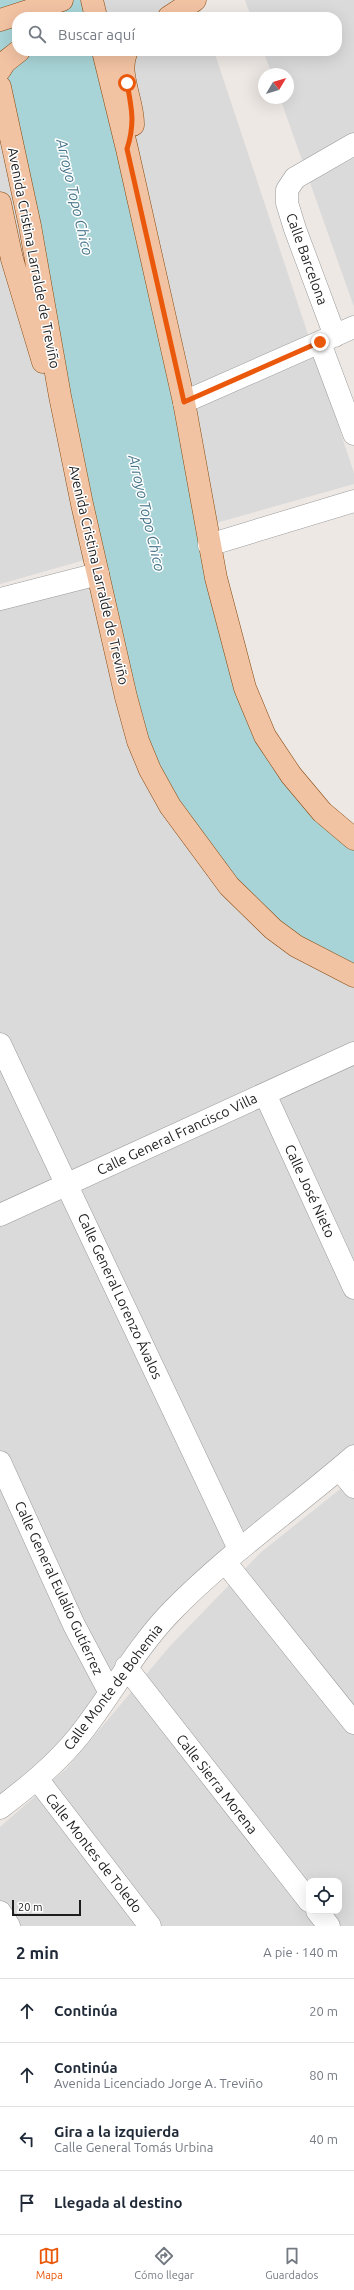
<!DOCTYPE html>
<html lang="es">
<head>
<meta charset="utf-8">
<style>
	:root { --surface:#fff; --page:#f6f6f7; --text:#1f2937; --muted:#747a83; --line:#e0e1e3; --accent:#ea580c }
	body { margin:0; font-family:Ubuntu,sans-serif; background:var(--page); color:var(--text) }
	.controls { position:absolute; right:12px; bottom:12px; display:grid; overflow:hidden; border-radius:8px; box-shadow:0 4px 16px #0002 }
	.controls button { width:36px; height:36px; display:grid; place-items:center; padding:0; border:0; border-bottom:1px solid var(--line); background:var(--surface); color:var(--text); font:20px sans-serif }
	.compass { position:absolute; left:258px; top:68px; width:36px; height:36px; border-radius:50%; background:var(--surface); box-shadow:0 4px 16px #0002; rotate:52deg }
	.scale { position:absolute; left:12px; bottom:10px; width:69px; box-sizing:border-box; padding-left:4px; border:2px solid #1d1d1d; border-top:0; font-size:11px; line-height:14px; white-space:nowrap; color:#1d1d1d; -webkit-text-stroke:3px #fff; paint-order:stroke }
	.stop { position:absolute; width:12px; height:12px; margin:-9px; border:3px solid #ea580c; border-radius:50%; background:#fff }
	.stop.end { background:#ea580c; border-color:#fff; box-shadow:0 1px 4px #0008 }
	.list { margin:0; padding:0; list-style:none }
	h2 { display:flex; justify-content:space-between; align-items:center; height:52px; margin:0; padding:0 16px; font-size:17px }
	h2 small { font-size:13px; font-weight:400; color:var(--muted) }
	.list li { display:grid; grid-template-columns:26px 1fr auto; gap:12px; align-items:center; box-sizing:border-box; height:64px; padding:0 16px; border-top:1px solid var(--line) }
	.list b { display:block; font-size:15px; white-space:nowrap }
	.list p { margin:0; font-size:13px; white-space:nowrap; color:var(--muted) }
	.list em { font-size:13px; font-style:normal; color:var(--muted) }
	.icon { flex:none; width:22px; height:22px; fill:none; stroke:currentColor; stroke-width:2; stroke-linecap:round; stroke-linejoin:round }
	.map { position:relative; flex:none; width:354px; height:1926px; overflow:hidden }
	.search { position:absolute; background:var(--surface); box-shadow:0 4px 16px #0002; left:12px; right:12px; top:12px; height:44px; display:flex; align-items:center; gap:10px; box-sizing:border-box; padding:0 14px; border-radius:16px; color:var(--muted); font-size:15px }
	.sheet { height:308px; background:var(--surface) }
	nav { display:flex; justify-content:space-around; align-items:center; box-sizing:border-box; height:56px; border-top:1px solid var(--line); background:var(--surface); font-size:11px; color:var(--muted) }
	nav a { display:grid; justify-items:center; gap:2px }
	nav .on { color:var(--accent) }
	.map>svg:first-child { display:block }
	.residential { fill:#dbdada; fill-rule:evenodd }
	.water { fill:#a8d4d7 }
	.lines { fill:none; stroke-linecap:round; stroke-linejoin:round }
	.minor-casing { stroke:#9a9a9a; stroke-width:23 }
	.major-casing { stroke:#874a0e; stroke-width:23 }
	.minor { stroke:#fff; stroke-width:22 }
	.major { stroke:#f2c3a3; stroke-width:22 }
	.route { stroke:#ea580c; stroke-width:5 }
	.labels { text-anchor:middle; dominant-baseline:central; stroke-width:3; stroke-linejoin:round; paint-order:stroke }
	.street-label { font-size:14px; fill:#1d1d1d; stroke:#fff }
	.water-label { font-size:15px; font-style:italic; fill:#49778d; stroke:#fff }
</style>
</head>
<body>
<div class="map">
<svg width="354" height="1926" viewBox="0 0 354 1926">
	<rect width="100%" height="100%" fill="#ede8e4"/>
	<!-- residential -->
	<path class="residential" d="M0,0h197l6,17h-186v34h197l140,422v11l-354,100z
		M245,0h109v307l-74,-209h8v-24h-16l-9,-23h74v-34h-86z
		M139,555l215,355v552l-110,89 -206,221 -38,35v-1210z
		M354,1478v448h-354v-99l66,-58 105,-124 89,-92zM309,1881h30v30h-30z"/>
	<!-- water -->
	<path class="water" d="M0,0h87l5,17h-75v34h85l163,685 89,103v137l-81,-47 -123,-159 -150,-683z"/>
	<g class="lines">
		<defs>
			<path id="minor" d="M335,336l-40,-107 -8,-26v-13l8,-12 59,-34
				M320,343l34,91
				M184,402l170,-75
				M209,545l145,-44
				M0,599l98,-25
				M0,1044l239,505
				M265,1094l89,194
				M0,1215l354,-162
				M0,1462l74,163 35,66
				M339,1469l15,18
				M225,1562l129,161
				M126,1667l183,234
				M38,1780l112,146
				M0,1808c29,-22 55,-43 78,-71 33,-41 55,-85 92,-124 56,-58 123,-104 184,-157
				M317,1911l12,15
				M0,1912l9,14"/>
			<path id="major" d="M92,0l4,17
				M169,17l26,-17
				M0,20l62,-20
				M103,51l24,98 57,253 32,176 29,110 20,48 26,39 31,37 32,27
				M127,51c-11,21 7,51 6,74
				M0,70l5,-8 14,-11
				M0,87l30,139 30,170 22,108 44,193 12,44 12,29 20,36 59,80 44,43 23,17 58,30
				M0,203l12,56 31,103"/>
		</defs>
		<!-- minor casing -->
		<use href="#minor" class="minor-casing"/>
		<!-- major casing -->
		<use href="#major" class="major-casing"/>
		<!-- minor -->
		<use href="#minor" class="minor"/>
		<!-- major -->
		<use href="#major" class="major"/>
	</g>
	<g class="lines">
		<!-- route -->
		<path class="route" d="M127,83c5,26 8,41 0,66l57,253 136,-60"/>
	</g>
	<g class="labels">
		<!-- street labels -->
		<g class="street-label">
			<text transform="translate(34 258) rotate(79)">Avenida Cristina Larralde de Treviño</text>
			<text transform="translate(307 259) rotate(70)">Calle Barcelona</text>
			<text transform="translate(99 575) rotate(77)">Avenida Cristina Larralde de Treviño</text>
			<text transform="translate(177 1134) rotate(-25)">Calle General Francisco Villa</text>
			<text transform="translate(310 1191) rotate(65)">Calle José Nieto</text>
			<text transform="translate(120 1296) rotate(65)">Calle General Lorenzo Ávalos</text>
			<text transform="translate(59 1588) rotate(65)">Calle General Eulalio Gutíerrez</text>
			<text transform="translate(113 1687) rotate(-53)">Calle Monte de Bohemia</text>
			<text transform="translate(217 1784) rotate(52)">Calle Sierra Morena</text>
			<text transform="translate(94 1853) rotate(52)">Calle Montes de Toledo</text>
		</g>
		<!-- water labels -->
		<g class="water-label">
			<text transform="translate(75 197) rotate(77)">Arroyo Topo Chico</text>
			<text transform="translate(147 513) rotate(77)">Arroyo Topo Chico</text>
		</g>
	</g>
</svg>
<div class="controls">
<button><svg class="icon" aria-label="locate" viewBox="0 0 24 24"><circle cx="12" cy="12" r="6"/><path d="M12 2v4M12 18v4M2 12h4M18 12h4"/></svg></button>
</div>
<svg class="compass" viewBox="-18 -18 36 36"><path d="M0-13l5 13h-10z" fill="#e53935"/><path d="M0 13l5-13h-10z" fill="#747a83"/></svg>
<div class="scale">20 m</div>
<div class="stop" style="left:127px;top:83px"></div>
<div class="stop end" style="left:320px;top:342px"></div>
<div class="search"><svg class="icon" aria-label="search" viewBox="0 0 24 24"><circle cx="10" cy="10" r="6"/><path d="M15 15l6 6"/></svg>Buscar aquí</div>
</div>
<section class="sheet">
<h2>2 min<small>A pie · 140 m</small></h2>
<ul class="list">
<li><svg class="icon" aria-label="ahead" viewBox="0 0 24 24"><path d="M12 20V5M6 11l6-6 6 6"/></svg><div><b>Continúa</b></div><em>20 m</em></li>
<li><svg class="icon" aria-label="ahead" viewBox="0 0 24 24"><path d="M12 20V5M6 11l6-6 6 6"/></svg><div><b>Continúa</b><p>Avenida Licenciado Jorge A. Treviño</p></div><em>80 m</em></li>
<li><svg class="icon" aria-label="left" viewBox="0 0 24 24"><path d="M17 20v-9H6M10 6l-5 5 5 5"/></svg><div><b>Gira a la izquierda</b><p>Calle General Tomás Urbina</p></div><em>40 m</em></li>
<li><svg class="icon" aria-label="arrive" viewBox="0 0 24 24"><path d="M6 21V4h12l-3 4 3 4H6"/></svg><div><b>Llegada al destino</b></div></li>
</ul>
</section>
<nav>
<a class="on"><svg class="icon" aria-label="map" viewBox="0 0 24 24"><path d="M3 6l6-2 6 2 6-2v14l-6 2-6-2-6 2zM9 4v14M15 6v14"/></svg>Mapa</a>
<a><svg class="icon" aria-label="directions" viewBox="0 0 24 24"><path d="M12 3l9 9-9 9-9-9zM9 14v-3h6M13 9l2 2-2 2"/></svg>Cómo llegar</a>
<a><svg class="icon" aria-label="saved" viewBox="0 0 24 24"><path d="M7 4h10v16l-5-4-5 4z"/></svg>Guardados</a>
</nav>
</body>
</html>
